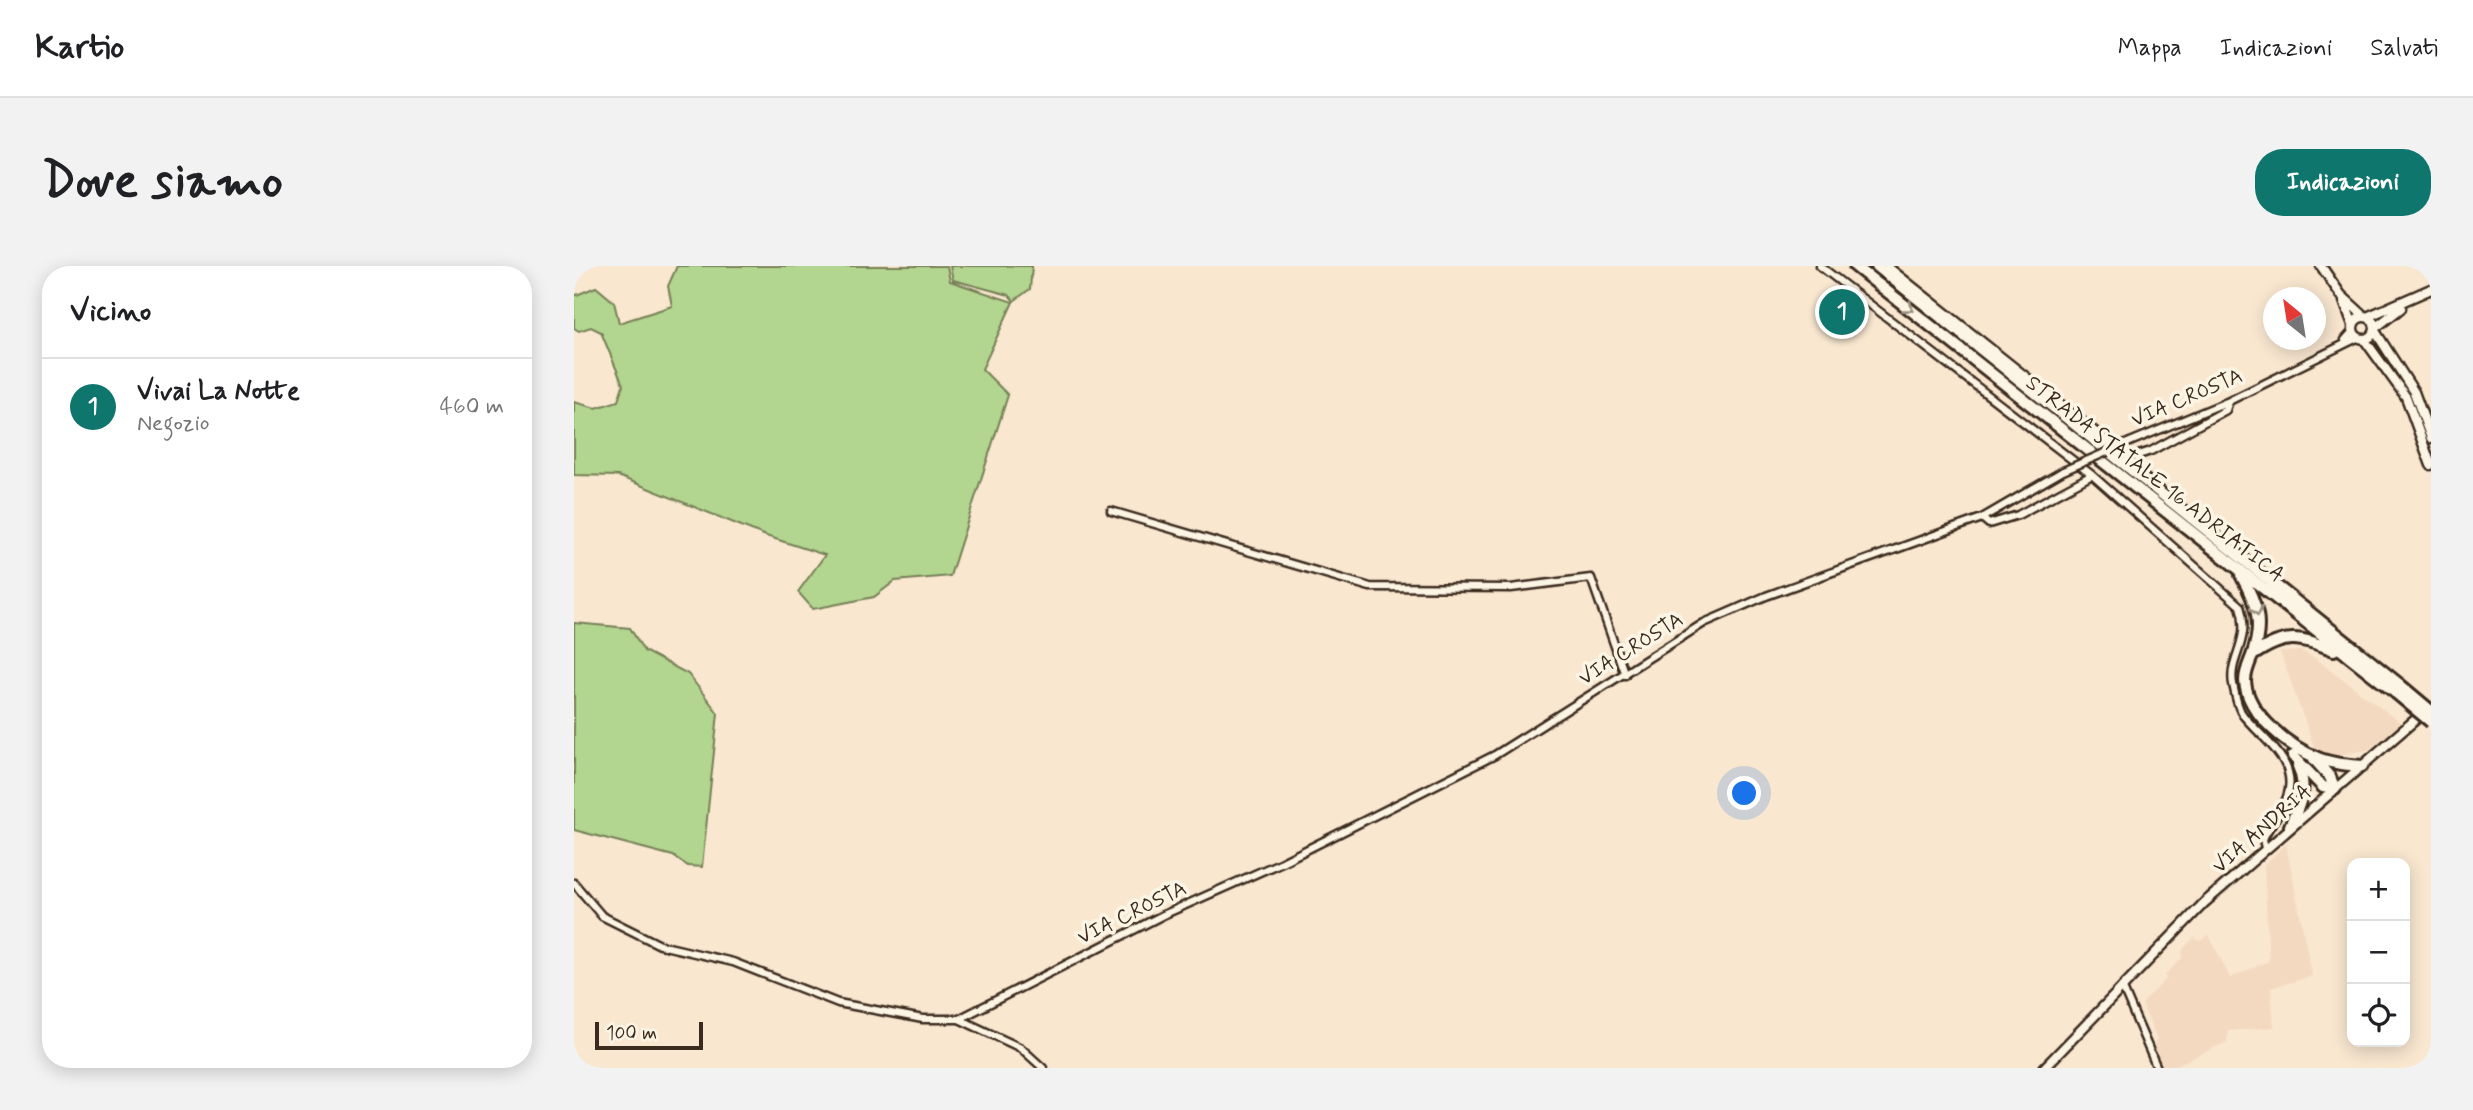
<!DOCTYPE html>
<html lang="it">
<head>
<meta charset="utf-8">
<style>
	:root { --surface:#fff; --page:#f2f2f2; --text:#202124; --muted:#757577; --line:#e0e0e0; --accent:#0f766e }
	body { margin:0; font-family:Mynerve,sans-serif; background:var(--page); color:var(--text) }
	.controls { position:absolute; right:21px; bottom:21px; display:grid; overflow:hidden; border-radius:14px; box-shadow:0 4px 18px #0003 }
	.controls button { width:63px; height:63px; display:grid; place-items:center; padding:0; border:0; border-bottom:2px solid var(--line); background:var(--surface); color:var(--text); font:35px sans-serif }
	.compass { position:absolute; left:1689px; top:21px; width:63px; height:63px; border-radius:50%; background:var(--surface); box-shadow:0 4px 18px #0003; rotate:330deg }
	.scale { position:absolute; left:21px; bottom:18px; width:108px; box-sizing:border-box; padding-left:7px; border:4px solid #3b2a1e; border-top:0; font-size:19px; line-height:24px; white-space:nowrap; color:#3b2a1e; -webkit-text-stroke:5px #fcf5e5; paint-order:stroke }
	.you { position:absolute; left:1171px; top:528px; width:24px; height:24px; margin:-18px; border:5px solid #fff; border-radius:50%; background:#1a73e8; box-shadow:0 0 0 10px #1a73e833 }
	.badge { display:grid; place-items:center; width:46px; height:46px; border-radius:50%; background:var(--accent); color:#fff; font-size:23px; font-weight:700 }
	.pin { position:absolute; translate:-50% -50%; border:4px solid #fff; box-shadow:0 2px 7px #0006 }
	.list { margin:0; padding:0; list-style:none }
	h2 { display:flex; justify-content:space-between; align-items:center; height:91px; margin:0; padding:0 28px; font-size:30px }
	h2 small { font-size:23px; font-weight:400; color:var(--muted) }
	.list li { display:grid; grid-template-columns:46px 1fr auto; gap:21px; align-items:center; box-sizing:border-box; height:98px; padding:0 28px; border-top:2px solid var(--line) }
	.list b { display:block; font-size:26px; white-space:nowrap }
	.list p { margin:0; font-size:23px; white-space:nowrap; color:var(--muted) }
	.list em { font-size:23px; font-style:normal; color:var(--muted) }
	.icon { flex:none; width:38px; height:38px; fill:none; stroke:currentColor; stroke-width:2; stroke-linecap:round; stroke-linejoin:round }
	.map { position:relative; flex:none; width:1857px; height:802px; overflow:hidden; border-radius:28px }
	header { display:flex; align-items:center; gap:42px; box-sizing:border-box; height:98px; padding:0 35px; background:var(--surface); border-bottom:2px solid var(--line) }
	header strong { font-size:33px }
	nav { display:flex; gap:38px; margin-inline-start:auto; font-size:24px }
	.intro { display:flex; align-items:center; justify-content:space-between; box-sizing:border-box; height:168px; padding:0 42px }
	h1 { margin:0; font-size:49px }
	.button { padding:18px 32px; border-radius:28px; background:var(--accent); color:#fff; font-size:24px; font-weight:700 }
	main { display:flex; gap:42px; padding:0 42px }
	aside { flex:1; background:var(--surface); border-radius:28px; box-shadow:0 4px 18px #0003 }
	.map>svg:first-child { display:block }
	.built { fill:#f3d9bf }
	.green { fill:#b2d58f; stroke:#768056; stroke-width:2 }
	.lines { fill:none; stroke-linecap:round; stroke-linejoin:round }
	.street-casing { stroke:#3b2a1e; stroke-width:11 }
	.secondary-casing { stroke:#3b2a1e; stroke-width:13 }
	.highway-casing { stroke:#3b2a1e; stroke-width:16 }
	.street { stroke:#fcf5e5; stroke-width:6 }
	.secondary { stroke:#fcf5e5; stroke-width:8 }
	.highway { stroke:#fcf5e5; stroke-width:10 }
	.street-bridge-casing { stroke:#3b2a1e; stroke-width:11; stroke-linecap:butt }
	.highway-bridge-casing { stroke:#3b2a1e; stroke-width:16; stroke-linecap:butt }
	.street-bridge { stroke:#fcf5e5; stroke-width:6 }
	.highway-bridge { stroke:#fcf5e5; stroke-width:10 }
	.oneway { stroke:#9c9082 }
	.labels { text-anchor:middle; dominant-baseline:central; stroke-width:7; stroke-linejoin:round; paint-order:stroke }
	.street-label { font-size:21px; fill:#3b2a1e; stroke:#fcf5e5 }
</style>
</head>
<body>
<header>
<strong>Kartio</strong>
<nav><a>Mappa</a><a>Indicazioni</a><a>Salvati</a></nav>
</header>
<div class="intro"><h1>Dove siamo</h1><a class="button">Indicazioni</a></div>
<main>
<aside>
<h2>Vicino<small></small></h2>
<ul class="list">
<li><span class="badge">1</span><div><b>Vivai La Notte</b><p>Negozio</p></div><em>460 m</em></li>
</ul>
</aside>
<div class="map">
<svg width="1857" height="802" viewBox="0 0 1857 802">
	<rect width="100%" height="100%" fill="#f9e7d0"/>
	<filter id="ink" filterUnits="userSpaceOnUse"><feTurbulence type="fractalNoise" baseFrequency=".0143" numOctaves="2"/><feDisplacementMap in="SourceGraphic" scale="14" xChannelSelector="R" yChannelSelector="G"/><feConvolveMatrix kernelMatrix="1 2 1 2 8 2 1 2 1" color-interpolation-filters="sRGB"/></filter>
	<g filter="url(#ink)">
		<!-- built -->
		<path class="built" d="M1727,385l14,7 87,66 -34,26 -33,5 -19,-3 -36,-100z
			M1712,578l26,132 -41,12 3,39 -46,4 -1,11 -57,26h-7l-10,-23 4,-6 -15,-35 25,-26 -2,-3 17,-17 1,-9 11,-11 6,3 9,-6 21,43 39,-17 -5,-96z"/>
		<!-- green -->
		<path class="green" d="M103,0h270l3,15 63,21 -31,67 26,26 -58,181 -55,5 -21,16 -61,12 -15,-17 27,-37 -59,-19 -148,-60 -44,-1v-73l22,6 22,-7 5,-16 -22,-53 -10,-5 -12,4 -5,-3v-32l22,-9 18,15 5,21 53,-17 -4,-20z
			M376,0h82l-2,23 -16,12 -5,-6 -56,-15z
			M0,357l56,5 14,23 44,23 30,39 -16,154 -14,-1 -15,-10 -99,-26z"/>
		<g class="lines">
			<defs>
				<path id="street" d="M1246,0l272,209 148,131c12,35 -12,52 -7,78 2,9 4,24 10,31 18,23 57,46 44,82 -5,15 -18,28 -24,42l2,9
					M1314,0l241,192 22,-7 75,-41 3,-9
					M1771,74l8,-9
					M1556,176l99,-41 130,-64
					M537,245l259,76 141,1 80,-10 34,97
					M1408,252l7,6 29,-9 74,-40
					M0,617l28,33 58,29 73,17 105,41 85,16h36l62,29 22,20
					M1548,720l35,82
					M385,753l204,-104 119,-53 213,-107 209,-132 62,-27 216,-78 81,-47"/>
				<path id="secondary" d="M1747,0l20,29 23,21
					M1770,35l9,24
					M1779 62a11 11 0 1 1 22 0a11 11 0 1 1-22 0Z
					M1793,51l64,-28
					M1801,62l26,-20
					M1801,65l39,61 17,46
					M1790,73l42,58 25,68
					M1470,802l160,-165 219,-190"/>
				<path id="highway" d="M1281,0l541,427
					M1303,0l523,419
					M1667,309c16,29 23,48 11,81 -3,8 -7,16 -7,25 2,34 46,67 75,78 13,5 29,6 42,7
					M1679,389c32,-22 46,-19 81,-5
					M1719,490l30,31 12,2 -5,-12 -16,-18
					M1716,560c10,-22 18,-37 8,-60"/>
			</defs>
			<!-- street casing -->
			<use href="#street" class="street-casing"/>
			<!-- secondary casing -->
			<use href="#secondary" class="secondary-casing"/>
			<!-- highway casing -->
			<use href="#highway" class="highway-casing"/>
			<!-- street -->
			<use href="#street" class="street"/>
			<!-- secondary -->
			<use href="#secondary" class="secondary"/>
			<!-- highway -->
			<use href="#highway" class="highway"/>
			<defs>
				<path id="street-bridge" d="M1489,205l67,-29"/>
				<path id="highway-bridge" d="M1826,419l31,26
					M1822,427l35,29"/>
			</defs>
			<!-- street-bridge casing -->
			<use href="#street-bridge" class="street-bridge-casing"/>
			<!-- highway-bridge casing -->
			<use href="#highway-bridge" class="highway-bridge-casing"/>
			<!-- street-bridge -->
			<use href="#street-bridge" class="street-bridge"/>
			<!-- highway-bridge -->
			<use href="#highway-bridge" class="highway-bridge"/>
		</g>
		<!-- one-way arrows -->
		<defs><path id="oneway-chevron" d="M-2-3.5L2.5 0L-2 3.5" fill="none" stroke-width="1.6" stroke-linecap="round" stroke-linejoin="round" transform="scale(1.75)"/></defs>
		<g class="oneway">
			<use href="#oneway-chevron" transform="translate(1335 42) rotate(38)"/>
			<use href="#oneway-chevron" transform="translate(1683 345) rotate(76)"/>
		</g>
	</g>
	<g class="labels">
		<!-- street labels -->
		<g class="street-label">
			<text transform="translate(1613 132) rotate(-23)">VIA CROSTA</text>
			<text transform="translate(1581 213) rotate(38)">STRADA STATALE 16 ADRIATICA</text>
			<text transform="translate(1057 383) rotate(-32)">VIA CROSTA</text>
			<text transform="translate(1688 563) rotate(-41)">VIA ANDRIA</text>
			<text transform="translate(558 647) rotate(-26)">VIA CROSTA</text>
		</g>
	</g>
</svg>
<div class="controls">
<button>+</button>
<button>−</button>
<button><svg class="icon" aria-label="locate" viewBox="0 0 24 24"><circle cx="12" cy="12" r="6"/><path d="M12 2v4M12 18v4M2 12h4M18 12h4"/></svg></button>
</div>
<svg class="compass" viewBox="-18 -18 36 36"><path d="M0-13l5 13h-10z" fill="#e53935"/><path d="M0 13l5-13h-10z" fill="#757577"/></svg>
<div class="scale">100 m</div>
<div class="you"></div>
<div class="pin badge" style="left:1268px;top:46px">1</div>
</div>
</main>
</body>
</html>
